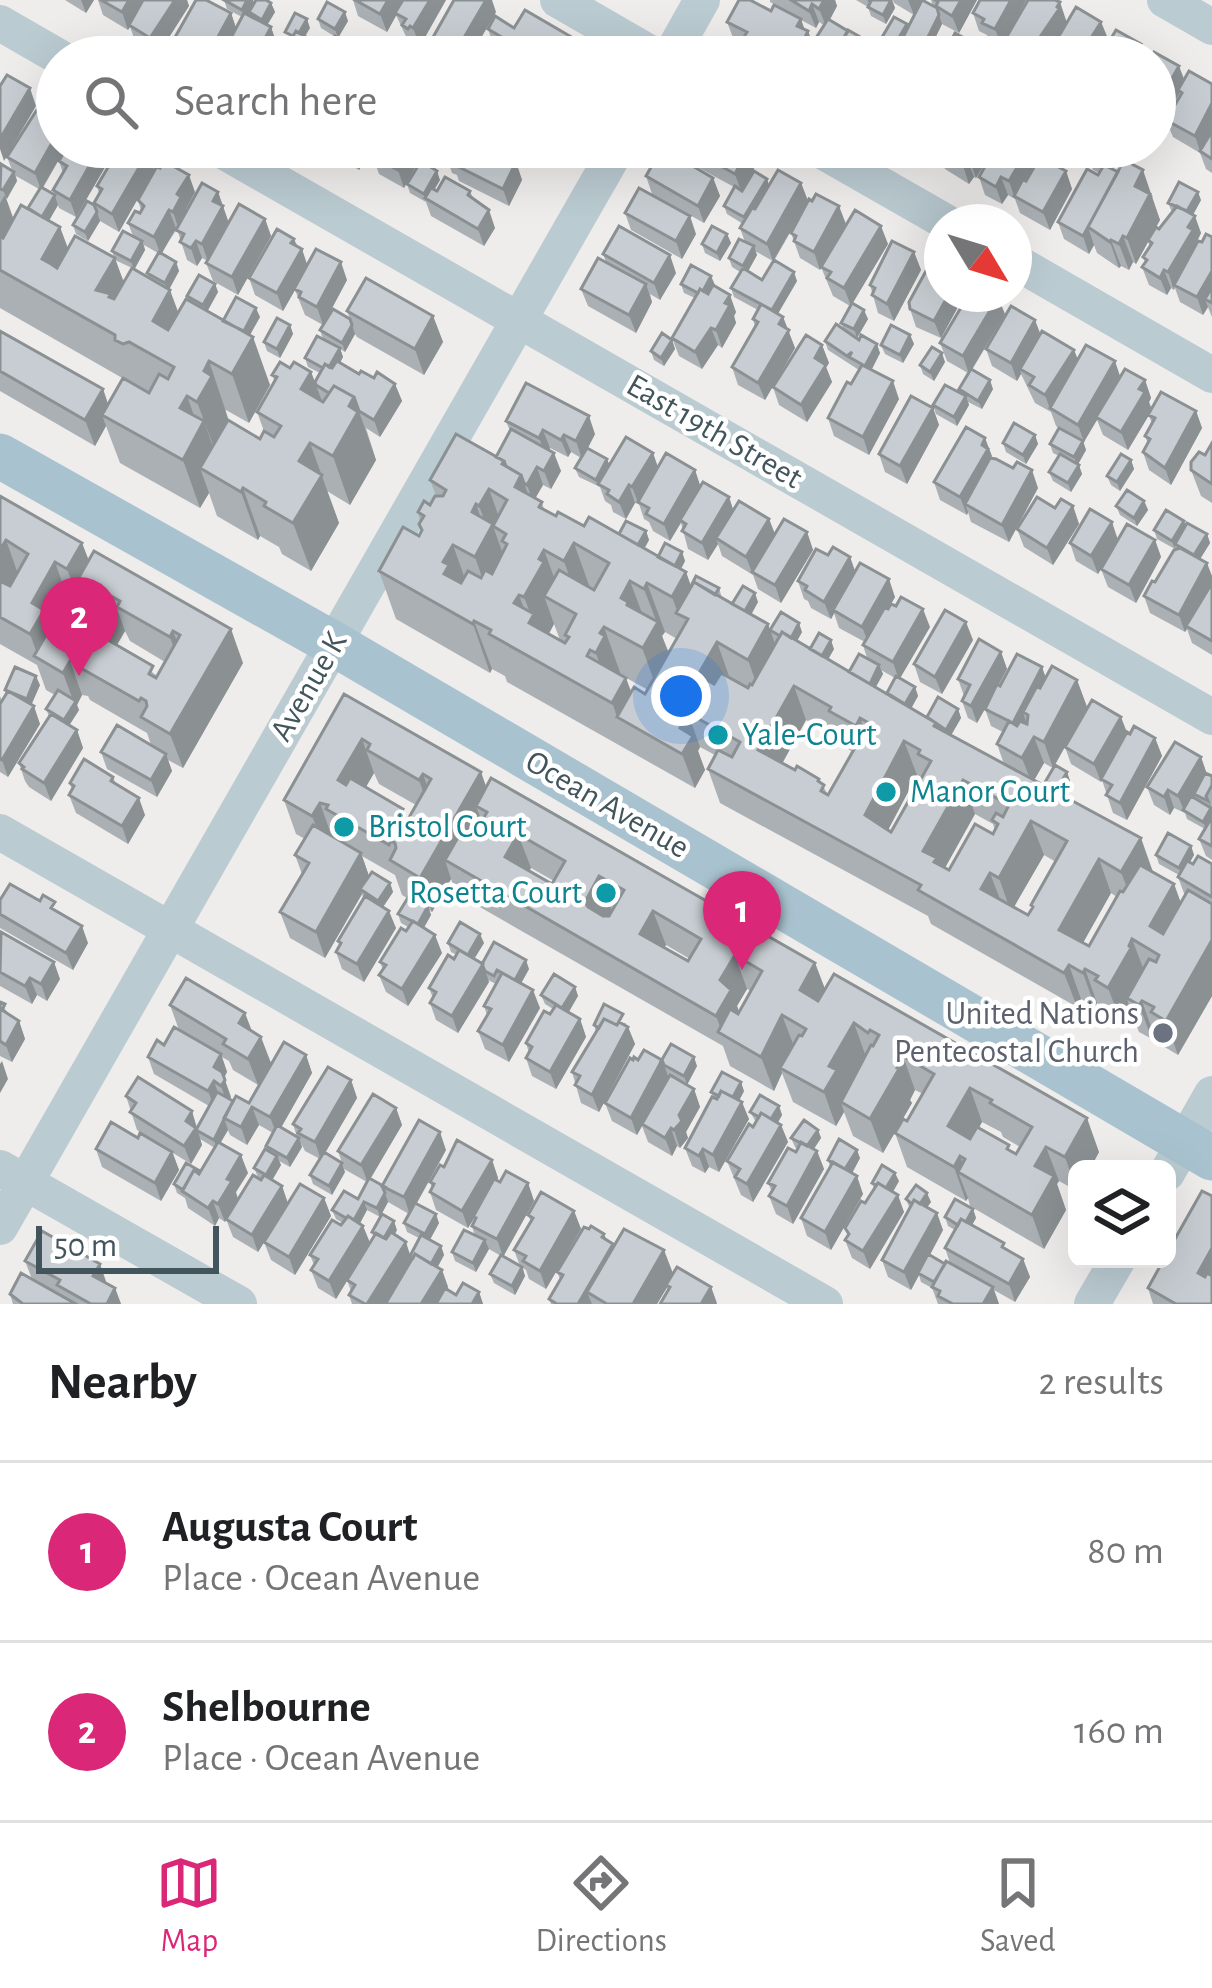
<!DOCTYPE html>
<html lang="en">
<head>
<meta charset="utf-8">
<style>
	:root { --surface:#fff; --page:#f2f2f2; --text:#202124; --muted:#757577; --line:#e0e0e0; --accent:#db2777 }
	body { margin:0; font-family:"Alegreya Sans",sans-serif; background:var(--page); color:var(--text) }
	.controls { position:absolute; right:36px; bottom:36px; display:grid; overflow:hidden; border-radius:18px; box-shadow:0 12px 48px #0002 }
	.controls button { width:108px; height:108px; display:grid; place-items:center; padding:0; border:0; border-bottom:3px solid var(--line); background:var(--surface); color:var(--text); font:60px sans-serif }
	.compass { position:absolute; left:924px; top:204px; width:108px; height:108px; border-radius:50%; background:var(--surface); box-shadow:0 12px 48px #0002; rotate:128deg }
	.scale { position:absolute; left:36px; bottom:30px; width:183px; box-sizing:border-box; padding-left:12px; border:6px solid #42555c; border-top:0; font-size:33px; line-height:42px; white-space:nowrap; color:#42555c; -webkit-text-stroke:9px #fff; paint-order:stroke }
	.you { position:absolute; left:681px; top:696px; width:42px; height:42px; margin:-30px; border:9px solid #fff; border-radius:50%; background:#1a73e8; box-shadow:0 0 0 18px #1a73e833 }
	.badge { display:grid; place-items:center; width:78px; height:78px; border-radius:50%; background:var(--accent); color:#fff; font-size:39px; font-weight:700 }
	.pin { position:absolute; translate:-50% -99px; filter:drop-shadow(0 3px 6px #0008) }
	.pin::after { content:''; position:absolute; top:63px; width:42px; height:36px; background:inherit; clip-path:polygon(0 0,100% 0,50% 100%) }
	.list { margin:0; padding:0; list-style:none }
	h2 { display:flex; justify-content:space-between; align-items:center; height:156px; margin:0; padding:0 48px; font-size:51px }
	h2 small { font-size:39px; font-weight:400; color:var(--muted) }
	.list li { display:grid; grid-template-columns:78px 1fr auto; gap:36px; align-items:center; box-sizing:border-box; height:180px; padding:0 48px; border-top:3px solid var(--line) }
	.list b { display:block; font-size:45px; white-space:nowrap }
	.list p { margin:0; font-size:39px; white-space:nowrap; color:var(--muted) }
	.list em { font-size:39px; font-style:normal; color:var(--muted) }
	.icon { flex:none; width:66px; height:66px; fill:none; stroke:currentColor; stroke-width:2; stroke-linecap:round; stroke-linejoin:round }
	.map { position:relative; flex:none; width:1212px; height:1304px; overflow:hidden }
	.search { position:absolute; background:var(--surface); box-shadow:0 12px 48px #0002; left:36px; right:36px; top:36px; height:132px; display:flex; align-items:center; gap:30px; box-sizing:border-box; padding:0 42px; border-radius:66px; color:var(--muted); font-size:45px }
	.sheet { height:516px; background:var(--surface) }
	nav { display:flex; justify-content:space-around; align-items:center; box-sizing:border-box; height:168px; border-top:3px solid var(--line); background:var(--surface); font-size:33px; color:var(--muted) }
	nav a { display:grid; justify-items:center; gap:6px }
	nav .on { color:var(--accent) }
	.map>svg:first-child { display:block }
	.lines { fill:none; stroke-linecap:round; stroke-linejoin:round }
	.minor { stroke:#bacbd1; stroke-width:36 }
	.major { stroke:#a8c3cf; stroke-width:45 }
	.wall { fill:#abb0b5; fill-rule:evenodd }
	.shaded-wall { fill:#8b9093 }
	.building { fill:#c7cdd2; stroke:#8b9093; stroke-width:3; fill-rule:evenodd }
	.culture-dot { fill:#0f9aa8; stroke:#fff; stroke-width:4.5 }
	.worship-dot { fill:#6b7280; stroke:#fff; stroke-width:4.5 }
	.labels { text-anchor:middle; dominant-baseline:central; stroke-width:9; stroke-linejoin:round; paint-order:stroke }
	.street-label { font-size:33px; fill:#42555c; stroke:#fff }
	.culture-label { font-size:33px; fill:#0d838f; stroke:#fff; text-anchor:start }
	.worship-label { font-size:33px; fill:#5b616d; stroke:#fff; text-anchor:end }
</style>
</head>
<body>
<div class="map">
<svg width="1212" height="1304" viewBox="0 0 1212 1304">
	<rect width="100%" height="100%" fill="#efecec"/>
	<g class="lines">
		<!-- minor -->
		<path class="minor" d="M558,0l99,57
			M1165,0l47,27
			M0,23l59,34
			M670,57l32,-57
			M216,147l996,570
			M815,147l131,75
			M1014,261l198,114
			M0,832l825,472
			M0,1168l239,136
			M1167,1173l45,-79
			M0,1227l618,-1080
			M1092,1304l26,-45"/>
		<!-- major -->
		<path class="major" d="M0,456l334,188 878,514"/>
	</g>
	<!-- wall -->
	<path class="wall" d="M65,0h29l-8,13z
		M98,0h89l2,6 -32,50 -21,-13 -6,-16 -2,3 -25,-15z
		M224,0h29l1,3h17l4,9 -8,13 4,2 6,18 -6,12h-98l-4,-9 62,-35 5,15 6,-11 -15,-8z
		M353,0h93l-26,46 -4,-2 -1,2 -6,-3 -13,-28 -9,17 -29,-16z
		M770,0h65l2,6 -7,14 46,26 4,11h-129l-14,-9 -10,-26 44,-11 19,2 -20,-11zM801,20l15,8 3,-6 5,3 -8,13 2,6 -3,6 -7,-19 -3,-1z
		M856,0h36l3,8 -9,16 -15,-8 -3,-9z
		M893,0h30l10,6 -2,-6h46l-18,33 -17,-9 -16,33h-23l-4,-5 -1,3 -14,-7 -3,-9 27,-12 6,-12 -20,-12z
		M980,0h46l-13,26 53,-6 -1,5 36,-3 7,17 -11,18h-47l-1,-4 8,-15 -12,19h-30l-3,-1 -6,-17 -4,8 -13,-7 -2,-5 -8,-4 -6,-18z
		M496,12l-26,45h-32l-6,-18z
		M318,19l30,2 -10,17 18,17 -1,2h-30l-1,-3 10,-18 -13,-8z
		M514,28l71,29h-74l-17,-10 -6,-18z
		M1155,57l29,23 28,4v89l-6,-4 -6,-16 -27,-16 -7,-17 13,-26 -23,40 -1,-1z
		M66,147l-23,41 12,7 -2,-5 10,-17 -4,-12 56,-11 -39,67 -17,-9 -1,-3 -9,15 19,29 46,8 -2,-6 21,-15 -5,-13 13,-13 -3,-10 57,-8 -9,17 1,3 31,-20 11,31 36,-4 6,17 -33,59 -25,-14 -7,-18 2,-2 -6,-3 -5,8 -10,-6 -10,-31 -16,24 15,9 3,9 -10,19 9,22 11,-11 -2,-5 28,-12 3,8 -11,19 17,9 36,-3 -10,18 20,50 -21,38 -23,-13 -1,2 3,8 32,19 4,-8 -7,-19 18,-30 -3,-7 18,-7 21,4 4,10 5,-9 -12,-6 -3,-9 18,-19 -3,-9 30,-11 -3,-8 86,5 10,26 -19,33 -67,-38 -2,-3 -10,18 -5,-3 3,8 -3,6 19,11 36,10 7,17 -22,36 -14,-9 10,32 -26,45 -23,-14 12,32 -28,48 -29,-17 -3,-7 -19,-11 -2,4 -41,-24 -8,-23 -9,15 -80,-45 -14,-37 -11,20 -95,-55v-60l103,58 5,15 23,-21 -131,-75v-142l12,4 -5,-13zM16,176l23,13 -11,19 -15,11 -7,-20 11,-18zM144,245l14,8 -11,20 2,5 -15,-8 11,-20zM115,260l17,8 -8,14z
		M330,147h43l-14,23 -27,-16z
		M378,147h48l-22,41 -25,-14 -6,-17z
		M449,147h80l-10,19 -2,-1 5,15 -13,26 -50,-25 -2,-6 -5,-2 -6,-18z
		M675,147h69l10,22 -13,21 28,-5 32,-2 7,18 -34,60 23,20 -19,33 5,3 12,31 -30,52 -27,-15 -6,-18 23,-40 -2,-8 5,-9 -24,-13 -3,-9 9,-16 -8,-5 -3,-9 16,-16 -5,-14 3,-4 -16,-10 -3,-8 10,-19 -55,-30zM755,251l18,10 -11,19 -14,-9 9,-16z
		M906,147h89l-19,31 -2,-1 -5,7 -24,-15 -6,-15 -5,9z
		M1099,147h30l-4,7 -6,-3 2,6 -8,12 40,27 -1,2 8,22 -4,7 3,2 13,-17 -4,-9 33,-3 -8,15 8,18 -4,9 15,-5v80l-4,-10 -5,8 -23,-13 -5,-14 -1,2 -3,-2 -4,7 -18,-10 -7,-18 3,-4 -2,-6 7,-11 -2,-4 -12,22 -3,-2 -4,8 -8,-4 -2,2 -22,-15 -3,-8 -5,9 -25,-15 -6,-17 41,-49 -6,-3 -3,-9z
		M148,152l6,18 -35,62 -19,-11 -12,20 -12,-7 -3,-9 21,-20 5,-12 -2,-7z
		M1041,154l-15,27 40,-10 6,18 -22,41 -30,-17 -5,-14 -7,-4 -6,9 -17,-9 -6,-18z
		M646,176l67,2 7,18 -16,27 -52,-29z
		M440,180l-6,10 36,1 3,7 22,30 -11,18 -53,-30 -5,-14 -16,-9 -3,-9z
		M625,213l71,21 -14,25 -51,-29z
		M846,224l42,20 -36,60 16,15 -11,19 23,15 -9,17 28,29 -30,56 -35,-19 -6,-18 31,-48 -31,-20 -3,-9 19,-12 -3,-6 9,-17 -17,-10 -12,-29 -1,3 -20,-12 -9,-25z
		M727,234l4,9 -11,18 -15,-8 -3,-9z
		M294,239l13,25 40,16 -24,45 -18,-10 -10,-25 -12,21 -28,-16 -6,-17z
		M914,252l7,18 -27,51 -16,-8 -8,-28z
		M603,254l73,19 -16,27 -10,-6 2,8 -16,31 -48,-27 -7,-17 25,-27z
		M681,284l33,1 22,27 -2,4 2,7 -14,25 -4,-3 -16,24 -23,-13 -7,-18 23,-40 -11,-5z
		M942,294h23l-24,44 -25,-11 -6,-18z
		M1005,314l-33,56 21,19 -11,20 -14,-7 1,3 -12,21 -21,-12 -3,-9 27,-12 -1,-4 9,-16 -21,-12 -7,-18z
		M290,325l3,9 -13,24 -13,-7 -3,-9z
		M1040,334l34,16 4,10 42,16 25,4 6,18 -2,4 2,7 45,2 6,17 -31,57 -22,-15 -6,-18 5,-8 -3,-8 7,-12 -3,-9 -21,35 -25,-15 -6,-15 -14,22 3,8 -8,14 4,10 -11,18 -18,-11 -4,-9 10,-16 -6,-3 -3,-9 9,-16 -3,-2 -5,-14 -16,-9 -14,-29 -4,7 -25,-15 -6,-17z
		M910,335l4,9 -11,19 -18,-9 -4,-9z
		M672,340l3,9 -11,17 -10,-6 -3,-9z
		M822,345l7,18 -3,4 6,15 -25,40 -28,-17 -6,-18z
		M945,362l-11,19 -11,-7 -3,-9z
		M933,408l6,17 -32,59 -22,-12 -6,-18z
		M506,421l89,13 -7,14 21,16 44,-11 5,14 37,3 5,16 29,11 4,13 36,9 6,15 32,-2 6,18 -32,53 -23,-14 -5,-14 -31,-19 -4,-12 -10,16 -20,-11 -7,-26 -11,18 -17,-10 -4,-9 -5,-3 -5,-15 -4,-1 -9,16 -13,-7 -2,-7 -6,-4 -5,-14 -21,-10 -4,-9 6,-10 -10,-6 -3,5 -18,-9 -1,2 12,21 -10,18 -8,-4 -8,14 7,3 2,8 40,16 35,8 27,-3 3,9 -5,9 14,8 24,-5 3,9 -4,8 5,3 5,15 28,1 3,10 10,6 26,-2 -7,13 19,15 32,2 -5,9 13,8h24l-6,10 21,13 18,-14 -4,-13 2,-3 -26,-14 -5,-15 -3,6 -20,-11 -3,-7 -4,-2 -6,-18 30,-26 22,2 5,14 40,26 -4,7 39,23 -30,51 15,9 3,9 -7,12 16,9 31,-8 3,9 -10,17 53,29 -7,-20 6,-12 -12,-6 -6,-17 -8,14 -9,-5 -6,-17 2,-5 -6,-17 43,-27 6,17 -8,16 1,1 42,-19 3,11 32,2 10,27 -20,35 60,-10 28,6 7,18 -35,64 -14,-7 -11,-33 -1,2 -30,-18 -6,-17 -10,18 12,7 3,9 -4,6 4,9 -2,3 85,73 21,12 7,19 4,-7 -7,-19 1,-2 -20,-11 -3,-9 35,-9 3,9 -4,7 3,2h19v132l-34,59 -15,-9 -3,-8 -6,-3 -2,4 -13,-7 -10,-26 -8,16 -14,-8 -2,-7 -8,-4 -2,4 -14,-8 -4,8 -146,-83 -3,-8 -208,-113 -12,-34 7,-14 -15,-8 -2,4 7,19 -10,18 -188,-106 -2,-6 -13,-7 -2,4 -94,-54 -17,-48 40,-35 3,-4 -4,-20 12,-7 6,-9 -6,-16 66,-23 14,-26zM554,624l6,16 -11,-6zM665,632l12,7 -8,14 -7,-17zM881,670l14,8 -8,15 -11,-6 7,-13zM621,675l27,15 -3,4 -14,-2zM806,720l33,19 3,6 11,7 -25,43 -9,-16 -24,-9 -13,-7zM1044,763l9,5 -9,18 -10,-6zM917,775l5,3 -31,54 -3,-2zM975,814l18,10 2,6 -2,4 -44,36 -4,-2zM1044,855l12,7 -25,43 1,4 -4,6 -14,-8zM1111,893l6,4 -28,49 -6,-3z
		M1035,435l3,9 -12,20 -20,-12 -3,-9z
		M985,438l6,20 47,30 -29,54 -38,-20 -3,-10 -1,3 -27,-15 -6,-18z
		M1212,443v60l-11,-7 -10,-26 14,-15z
		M1131,460l3,9 -14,22 -9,-6 -4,-9z
		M0,496l82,47 7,18 154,102 -60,105 -15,-8 4,11 -15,26 -50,-28 -6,-17 50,-7 -4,-12 -57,-33 -2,-4 -6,-1 -5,10 2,5 -10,15 8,5 6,18 -32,53 -22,-14 -4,-6 -6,-18 30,-47 -3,-7 9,-14 -9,-5 -9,-25 -37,-21zM125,631l5,10 35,21 -8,14 -40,-31z
		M1144,501l4,9 -11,16 -17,-11 -4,-9z
		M1073,506l6,18 -26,41 -29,-18 -7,-18z
		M1186,526l21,8 3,9 -10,16 12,17v79l-20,-12 -5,-14 -2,3 -35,-19 -6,-17 11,-14 20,-33 -18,-10 -3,-9z
		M1118,540l-20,34 -22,-13 -6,-18z
		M1155,540l6,17 -25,46 -28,-16 -7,-18z
		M973,640l-31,54 -22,-12 -6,-18z
		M40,685l-9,20 9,19 -32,53 -8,-5v-76l2,5 4,-7 -1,-4z
		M344,694l142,93 329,176 10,26 274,163 -9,17h-13v22l-18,-10 -2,3 9,26 -22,39 -74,-43 -2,-8 -2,3 -59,-34 -12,-34 12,-12 16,-27 -8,-4 -5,10 2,3 -29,50 -30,-17 -9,-24 -8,14 -43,-24 -11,-29 -8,18 -44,-25 -7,-20 -266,-152 -6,-15 -19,33 -3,-2 2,5 -7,13 18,25 -34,53 -22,-14 -7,-17 4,-5 -3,-8 28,-35 -7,-4 -3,-9 9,-16 -5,-3 -7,-20 -33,-19 7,20 21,7 3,9 -10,15 13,21 -32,54 -22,-13 -6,-17 4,-6 -2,-5 25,-43 -1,-4 -37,64 -35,-20 -10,-26 22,-38 -7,-19 10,-16 -9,-5 -12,-34zM374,773l5,11 37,21 -9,16 -4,-12 -37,-22zM531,868l23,13 -2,3 -23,-13zM666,945l24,14 -2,2 -24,-13zM747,989l4,2 -12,21 -2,-6zM982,1122l19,10 2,5 17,10 -4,7 -37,-26z
		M1201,757l6,17 5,2v84l-6,-4 -7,-17 6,-10 -18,-10 -2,-6 -11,-5 -4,7 -16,-10 -7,-18z
		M113,777l3,7 29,31 -17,29 -52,-31 -7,-18 3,-5 -2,-7z
		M0,900l40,1 19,12 29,30 -15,27 -73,-42z
		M0,934l60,45 -13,22 -10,-6 -5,9 -32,-18z
		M448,943h36l-10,16 8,5 47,5 -8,14 19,25 -31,54 -24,-13 -7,-18 9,-16 -3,-9 12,-22 -8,-4 1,2 -31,51 -22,-13 -6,-17 3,-5 -4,-10 28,-33 -6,-3z
		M575,987l3,9 -10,16 12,7 6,18 -30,52 -24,-13 -6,-18 3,-5 -3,-10 27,-34 -8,-5 -4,-9z
		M0,1002l8,11 11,8 6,18 -13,23 -12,-6z
		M170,1005l82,26 19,32 -13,22 -25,-15 -4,-9 -7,-4 5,15 -3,6 6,21 19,4 57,-48 6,18 -31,54 16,10 -4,-13 58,-44 6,18 -32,55 20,19 -13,23 -19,-11 -3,-9 10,-16 -15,-8 -4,-8 1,4 -12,20 -11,-6 2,4 -9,15 10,6 6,17 36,-5 7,18 -36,59 -24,-15 -7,-18 16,-26 -22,36 -25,-15 -7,-18 32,-42 -4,-9 13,-18 -1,-4 7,-13 -14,-8 -12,20 -17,-10 -2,-5 -8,13 28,30 -12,19 -11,30 -6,-4 -4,8 -27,-18 -3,-10 -8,-5 -3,-9 26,-12 15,-24 -15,-9 2,6 -11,19 -18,-11 6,17 -18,31 -59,-34 -6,-18 42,-11 26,9 -27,-17 -11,-34 72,31 11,-21 -55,-32 -6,-17 16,-12 15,-15z
		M626,1023l-1,2 3,2 7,17 -36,68 -18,-9 -9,-31 24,-40 -2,-7z
		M638,1060h24l35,6 -10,19 -20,-11 2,3 25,12 6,18 -14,25 2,6 -8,10 -3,-2 -5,10 -24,-14 -6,-16 -5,9 -25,-14 -7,-18z
		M744,1091l-5,9 10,19 -30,53 -10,-5 -4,6 -13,-7 -7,-18 28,-51 -2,-5z
		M779,1106l3,9 -4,8 3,2 7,17 -35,60 -12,-7 -14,-34 29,-39 -6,-10z
		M396,1108l6,17 -32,53 13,7 63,-35 -29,53 22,20 -9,17 11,6 3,9 -7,12 5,3 6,17 -1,2 9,6 23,-3 4,12h-96l12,-23 -14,23h-33l-3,-9 2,-4 -4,-11 27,-43 -2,-5 25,-2 -3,5 17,20 8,-17 -12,-6 -3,-9 5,-9 -21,-12 -8,15 -13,-7 -7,13 3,3 7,17 -34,56 -18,-11 -7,-18 3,-5 -4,-10 33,-32 -7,-4 -4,-9 26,-11 9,-17 -23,-13 -6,-18z
		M818,1130l3,8 -7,11 3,2 7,18 -31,55 -17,-10 -7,-18 3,-4 -4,-9 29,-34 -2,-2 -4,-9z
		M860,1158l-8,15 11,21 -32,56 -24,-14 -6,-18 29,-52 -2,-6z
		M492,1160l6,18 -1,2 31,3 6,18 -31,56 17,9 -6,-16 17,-28 -3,-7 46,-4 7,18 -35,60 -17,-10 -3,-9 -3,-2 2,8 -10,19 -21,-12 -4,-9 11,-18 -12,-7 -13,23 -21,-11 -3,-9 23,-16 -3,-10 3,-5 -1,-2 -6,9 -32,-18 -6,-18 2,-4 -2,-6 14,-15z
		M899,1181l-6,11 11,20 -34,57 -18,-11 -7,-18 3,-4 -3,-8 20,-25 9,-14 -2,-6z
		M906,1199l25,3 -4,5 16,23 -13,25 15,9 5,-1 -5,-15 10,-18 -7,-4 -3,-9 28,-8 3,9 -4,7 51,34 7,18 -15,25 -21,-12 5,14h-61l-6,-16 -11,-6 -2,-7 -8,15 -23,-13 -6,-17 28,-51z
		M604,1234l2,6 8,7 59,26 38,14 6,16 -49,-13 -1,-3 -10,17h-106l-2,-5 11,-20 -3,-7z
		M25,1261l82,22 8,5 6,16h-108l-3,-10 22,-15z
		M1148,1288l64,16h-59z"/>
	<!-- shaded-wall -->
	<path class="shaded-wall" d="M81,0h13l-8,13z
		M129,0h16l-17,30 -6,-18z
		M175,0h12l2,6 -32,50 -7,-18z
		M247,0h6l1,3 -9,16 -3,-9z
		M388,0h17l-18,32 -7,-18z
		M430,0h16l-26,46 -7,-18z
		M486,0h6l4,12 -26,45h-13l-2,-4z
		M824,0h11l2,6 -11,20 -7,-17z
		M892,0l3,8 -9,16 -3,-9z
		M908,0h15l-9,15z
		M961,0h16l-18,33 -7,-17z
		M1011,0h15l-24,47 -7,-18z
		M1060,2l6,18v6l-22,31h-17z
		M271,3l4,9 -10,17 -3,-9z
		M812,4l7,18 -3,6 -7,-17z
		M345,12l3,9 -10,17 -3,-9z
		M231,13l6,18 -14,26h-16z
		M939,15l3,9 -16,33h-8z
		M307,19l3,9 -11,19 -3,-9z
		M801,19l5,16 2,-4 9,26h-22l2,-31z
		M1101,22l7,17 -11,18h-18z
		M271,27l6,18 -6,12h-16z
		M970,41l3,9 -4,7h-8z
		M580,42l5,15h-14z
		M316,43l5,14h-13z
		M1141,44l4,13h-12z
		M876,46l4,11h-11z
		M1179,66l7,18 -8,6 1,4 -23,40 -1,-26z
		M30,88l6,18 -32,55 -4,-12v-10z
		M1212,103v30l-11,21 -6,-18z
		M57,134v13h9l-25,43 -6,-17z
		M100,147h14l1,3 -39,67 -6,-17z
		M356,147h17l-14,23 -6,-17z
		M410,147h16l-22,41 -6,-18z
		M513,147h16l-10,19 -7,-18z
		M738,147h6l10,22 -13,22 -6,-17z
		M928,147h15l-9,16z
		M978,147h17l-19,31 -6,-17z
		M1029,147h10l2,7 -26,45 -6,-18z
		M1118,148l3,9 -14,22 -3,-9z
		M148,152l6,18 -35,62 -7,-18z
		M967,159l7,18 -5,7 -6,-18z
		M516,162l6,18 -13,26 -6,-17z
		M1143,170l17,50 -24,44 -9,-26 8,-52z
		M437,171l3,9 -12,20 -4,-6z
		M1066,171l6,18 -22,41 -7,-18z
		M14,172l3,9 -10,18 -4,-9z
		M189,175l6,17 -9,17 2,6 -9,15 -6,-18 4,-18z
		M1001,177l7,18 -6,9 -6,-17z
		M713,178l7,18 -16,27 -6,-17z
		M767,179l3,9 -23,38 -3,-9z
		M801,183l7,18 -35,60 -6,-17z
		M218,192l11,32 -21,38 -6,-18 11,-43z
		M1198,192l3,8 -12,22 -3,-9z
		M5,195l17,48 -22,21v-61z
		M55,196l3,9 -12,21 -4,-9z
		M839,206l7,18 -26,46 -6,-18z
		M169,210l7,18 -15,27 -7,-18z
		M489,210l6,18 -11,18 -6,-17z
		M97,212l3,9 -12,20 -3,-9z
		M690,216l6,18 -14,25 -6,-18z
		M1195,216l6,17 -4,8 2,6 -25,38v5l-6,-18z
		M265,219l6,17 -33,59 -6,-18z
		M881,226l7,18 -37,62 -7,-18z
		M60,227l18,48 -17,29 -19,-45z
		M1088,227l6,18 -5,9 -6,-18z
		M727,234l4,9 -11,18 -3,-8z
		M1123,236l10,26 -4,8 -10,-26z
		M294,239l5,15 3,-5 6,18 -25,44 -6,-18z
		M1111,240l10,26 -2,2 -9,-26z
		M142,241l3,9 -11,20 -3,-9z
		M196,241l6,17 -5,8 -6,-18z
		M754,246l3,9 -11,20 -3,-9z
		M914,252l7,18 -27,51 -7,-17z
		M670,255l6,18 -16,27 -6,-17z
		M115,258l17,48 -5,39 -7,-18 -24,-37z
		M176,262l3,9 -11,20 -3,-8z
		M341,262l6,18 -24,45 -6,-18z
		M1164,270l7,18 -4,7 -7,-17z
		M1212,271v29l-7,-1 3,8 -5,8 -6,-18z
		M794,272l3,9 -23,39 -3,-9z
		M711,276l4,9 -10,19 -4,-9z
		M215,284l3,8 -12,22 -3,-9z
		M646,284l6,18 -16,31 -7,-18z
		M170,290l18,49 -35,-18z
		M949,294h16l-24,44 -7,-17z
		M730,295l6,17 -2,4 2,7 -14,25 -6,-18z
		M998,297l7,17 -36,60 -6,-18z
		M256,308l4,9 -13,23 -3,-9z
		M864,310l4,9 -11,19 -3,-9z
		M433,316l10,26 -19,33 -9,-26z
		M783,317l12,31 -30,52 -7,-17z
		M1035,320l7,18 -22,31 1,5 -4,7 -6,-18z
		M290,325l3,9 -13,24 -3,-9z
		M352,325l3,9 -10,18 -3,-9z
		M711,328l7,17 -16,24 -7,-17z
		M910,335l4,9 -11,19 -3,-8z
		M253,337l17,48 -21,38 -17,-49z
		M672,340l3,9 -11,17 -3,-8z
		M877,344l3,9 -11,22 -4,-9z
		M822,345l7,18 -3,4 6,15 -25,40 -6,-17 14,-47z
		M340,348l3,9 -12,22 -3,-9z
		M1074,350l7,18 -31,41 -5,-14z
		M942,353l3,9 -11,19 -4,-9z
		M209,361l21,63 -15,26 -18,-48 7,-31z
		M1115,361l6,18 -37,63 -6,-17z
		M311,372l18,48 -28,-31z
		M990,380l3,9 -11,20 -4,-8z
		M1145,380l6,18 -2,4 3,8 -24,40 -7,-18z
		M893,381l6,18 -30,56 -6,-18z
		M395,384l7,17 -22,36 -6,-17z
		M103,389l9,27 -10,-1 4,11 -11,20 -10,-26z
		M187,396l12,34 5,-9 17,49 -21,-2 9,25 -9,15 -17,-48 -3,-52z
		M966,396l3,9 -12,21 -3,-9z
		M354,397l22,63 -26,45 -17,-49 16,-50z
		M933,408l6,17 -32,59 -7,-18z
		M1196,411l6,17 -31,57 -6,-17z
		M589,416l6,18 -13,25 -6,-18z
		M543,430l7,18 -4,8 -7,-18z
		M564,435l7,17 -3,5 -7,-17z
		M1035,435l3,9 -12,20 -3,-9z
		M985,438l7,18 -27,48 3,8 -1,3 -7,-18z
		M1083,441l3,9 -9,16 -3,-9z
		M310,443l29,80 -28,48 -18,-48 6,-62z
		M554,453l7,18 -10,18 -7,-18z
		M653,453l6,18 -20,34 -7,-18z
		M607,459l4,9 -13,16 1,4 -3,-8z
		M1131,460l3,9 -14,22 -3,-9z
		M1079,465l3,9 -11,18 -3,-9z
		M537,467l6,18 -10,17 -6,-17z
		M695,470l6,18 -31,53 -6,-17z
		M1032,470l6,18 -29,54 -7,-17z
		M521,475l18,49 -24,-37z
		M629,485l6,18 -9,16 -7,-17z
		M243,488l17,48 -2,4 -17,-48z
		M489,489l16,45 -12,-8 17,48 -18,32 -17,-49 -3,-45 4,-8 11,32 2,-4 -10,-26z
		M729,497l6,18 -19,23 2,6 -10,16 -6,-17z
		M1144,501l4,9 -11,16 -3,-8z
		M1073,506l6,18 -26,41 -6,-17z
		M769,519l7,18 -24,35 1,3 -7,-18z
		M1184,521l3,9 -12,14v5l-3,-8z
		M1112,522l6,18 -20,34 -7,-18z
		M646,531l3,9 -11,20 -3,-9z
		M807,532l6,18 -32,53 -6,-18z
		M1207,534l3,9 -13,21 -3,-9z
		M6,540l12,34 -18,32v-56z
		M1155,540l6,17 -25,46 -7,-18z
		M82,543l13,34 -15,26 -13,-34z
		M574,543l17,48 -10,19 -17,-49z
		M453,545l17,48 -26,-19 -1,-12z
		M544,550l18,49 -18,-3 10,28 -10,18 -30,-39 5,-8 10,27 3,-4 -8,-21z
		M682,552l3,9 -11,21 -3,-9z
		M850,557l6,17 -25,45 -7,-17z
		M55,562l12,34 -28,63 -9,-25 2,-31z
		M1207,563l5,13v8l-26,42 1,3 -2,3 -6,-17z
		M686,572l17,48 -15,-1 -10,-6 -6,-16z
		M889,579l6,18 -26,47 -7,-17z
		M630,581l18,48 9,-6 -13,-34 3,-6 18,49 -3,4 13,34 -15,27 -20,-55 -19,-44z
		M755,593l3,9 -11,20 -4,-9z
		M113,597l12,34 -25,43 -12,-34z
		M923,609l7,18 -31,53 -6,-18z
		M474,621l18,48 -2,4 -17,-49z
		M966,622l7,18 -31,54 -7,-17z
		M799,623l3,9 -10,18 -3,-9z
		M768,624l12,34 -20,36 -12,-34z
		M604,627l17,48 5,3 18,48 -27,-9 -21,-64 4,-20z
		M231,629l12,34 -60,105 -13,-34z
		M173,631l13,34 -4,6 -12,-34z
		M831,640l3,9 -13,23 -3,-9z
		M717,642l12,34 -18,33 -13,-34z
		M1001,652l6,17 -30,54 -6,-17z
		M70,661l12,34 -5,10 2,5 -12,19 -3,-9 10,-17 -11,-30z
		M879,665l4,9 -13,23 -3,-9z
		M1042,667l6,17 -20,31 -5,-3 4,13 -8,16 -6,-18z
		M36,676l4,9 -10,23 -3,-9z
		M1077,680l10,27 -34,61 -9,-26z
		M794,686l12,34 -35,64 -13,-34z
		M915,687l3,9 -12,22 -4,-9z
		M34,706l6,18 -32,53 -6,-17z
		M958,709l3,9 -12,21 -3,-9z
		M688,713l12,34 -2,4 7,19 -10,18 -13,-34 -2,-26z
		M1121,717l7,18 -27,47 -7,-18z
		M860,718l13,34 -5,8 -12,-34z
		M77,730l6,18 -32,53 -7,-18z
		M1034,737l10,26 -12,21 -10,-26z
		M1155,738l7,18 -35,64 -7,-17z
		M362,739l12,34 -24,41 -12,-34z
		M904,741l13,34 -39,74 -13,-34z
		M166,754l6,17 -15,26 -6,-17z
		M1201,757l6,18 -21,36 -3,-1 2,3 -7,-17z
		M481,772l12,34 -6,6 -11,-6 7,18 -25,44 -13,-8 6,19 -19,33 -12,-34z
		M1067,772l3,9 -4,6 4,9 -5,8 -5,-20z
		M423,774l12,34 -4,6 -12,-34z
		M963,780l12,34 -33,59 -19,-22z
		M1168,790l6,18 -4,7 -6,-18z
		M139,798l6,17 -17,29 -6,-18z
		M1208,801l4,8v12l-5,9 -4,-8 8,-13z
		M320,803l12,34 -7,13 -13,-34z
		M1031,821l13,34 -33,57 -12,-34z
		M518,834l13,34 -14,23 -12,-34z
		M1141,838l12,34 -19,34 -13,-34z
		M1191,846l3,9 -12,21 -3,-8z
		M361,853l9,26 -10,10 2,5 -37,64 -9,-26z
		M1099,859l12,34 -40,71 -12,-34z
		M990,873l13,34 -22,-18z
		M599,876l13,34 -15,26 -12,-34z
		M390,883l3,9 -12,18 -3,-9z
		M1174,884l12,34 -24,42 -12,-34z
		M428,906l3,9 -11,19 -3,-9z
		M389,911l7,17 -32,54 -7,-18z
		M653,911l13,34 -13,23 -13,-34z
		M82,926l6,17 -15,27 -7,-17z
		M480,934l4,9 -13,21 -3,-9z
		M435,935l7,18 -34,53 -6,-17z
		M1132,939l13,34 -18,25 2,8 -8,16 -13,-34z
		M1212,940v56l-34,59 -12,-34z
		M735,955l12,34 -10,17 7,18 -21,11 -7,-19 4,-36z
		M526,960l3,9 -11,20 -3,-9z
		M54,962l6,17 -13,22 -6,-17z
		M815,963l13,34 -16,27 -12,-34z
		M483,964l6,18 -31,51 -6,-17z
		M1069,965l12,34 -4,8 -13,-34z
		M1085,969l12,34 -2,4 -12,-34z
		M30,978l7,17 -5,9 -7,-18z
		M575,987l3,9 -12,21 -4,-9z
		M533,990l7,18 -31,54 -6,-17z
		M1142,1001l12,34 -2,4 -13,-34z
		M245,1013l10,26 -16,-16z
		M12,1015l4,11 3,-5 6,18 -13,23 -6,-17z
		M782,1015l13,34 -15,19 2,5 -8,18 -13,-34z
		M580,1019l6,18 -30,52 -6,-17z
		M854,1023l12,34 -25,45 3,10 -8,14 -12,-34 5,-26z
		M628,1027l7,17 -36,68 -7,-17z
		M261,1037l10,26 -13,22 -10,-26z
		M221,1054l6,18 -7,13 -6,-18z
		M306,1055l6,18 -35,62 -7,-18z
		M903,1056l12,34 -5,10 2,3 -29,50 -13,-34z
		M694,1057l3,9 -10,19 -3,-9z
		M662,1060l7,18 -32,57 -6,-17z
		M2,1061l6,18 -8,14v-29z
		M225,1080l6,17 -4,6 -6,-17z
		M351,1080l6,18 -36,62 -6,-18z
		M214,1081l6,18 -5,10 -7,-18z
		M741,1082l3,9 -10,20 -4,-9z
		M970,1088l12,34 -21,37 7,19 -10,-6 10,26 -2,3 -12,-34 -6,-41z
		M694,1089l6,18 -14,25 2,6 -8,10 -6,-18 5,-15z
		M742,1102l7,17 -30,53 -6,-17z
		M779,1106l3,9 -10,17 -3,-9z
		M252,1107l7,18 -12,20 -6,-18z
		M396,1108l6,17 -34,58 -7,-18z
		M192,1111l10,34 -11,19 -7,-18 2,-25z
		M1087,1118l12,34 -9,17h-13v22l-12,-34z
		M225,1121l3,9 -11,19 -3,-9z
		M781,1125l7,17 -35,60 -6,-18z
		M671,1128l6,18 -5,10 -7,-18z
		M818,1130l3,8 -12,18 -3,-9z
		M440,1132l6,18 -36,65 -6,-18z
		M299,1138l3,9 -12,20 -3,-9z
		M1046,1147l13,34 -2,3 9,26 -22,39 -12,-34 3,-49z
		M703,1149l6,18 -4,6 -6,-17z
		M857,1150l3,8 -11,21 -4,-9z
		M817,1151l7,18 -31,55 -6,-18z
		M172,1152l7,18 -18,31 -6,-18z
		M241,1155l7,18 -12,19 2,7 -13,23 -7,-18 9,-25z
		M277,1156l4,9 -11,19 -4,-9z
		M492,1160l6,18 -30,50 -6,-17z
		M342,1163l3,9 -13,23 -3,-9z
		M895,1173l4,8 -11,19 -3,-9z
		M857,1176l6,18 -32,56 -6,-18z
		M528,1183l6,18 -31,56 -6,-18z
		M282,1186l6,18 -30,48 -6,-17z
		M385,1193l3,9 -8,15 -3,-9z
		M927,1193l4,9 -10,14 -4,-9z
		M898,1195l6,17 -34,57 -7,-18z
		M324,1198l7,18 -36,59 -6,-18z
		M213,1201l6,17 -4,8 -7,-18z
		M364,1202l3,8 -11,21 -4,-9z
		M973,1209l3,9 -10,18 -3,-9z
		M574,1211l7,18 -35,60 -6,-18z
		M937,1213l6,17 -32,60 -7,-18z
		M436,1214l3,9 -11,20 -3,-9z
		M394,1221l3,9 -10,18 -4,-9z
		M363,1226l7,17 -34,56 -7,-18z
		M604,1234l6,15 3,-5 6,17 -32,31 5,12h-14z
		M485,1240l4,9 -13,23 -3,-9z
		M406,1242l6,19 -27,43h-18z
		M441,1246l3,9 -11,21 -3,-9z
		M1212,1248v43l-14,-18z
		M664,1250l10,26 -17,28h-24z
		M1023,1259l7,18 -15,25 -6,-18z
		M100,1264l9,26 -16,-14z
		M522,1267l3,9 -10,19 -3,-9z
		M442,1270l6,17 -10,17h-17z
		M711,1287l6,17h-16z
		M993,1287l6,17h-16z
		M115,1288l6,16h-14z
		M479,1292l4,12h-11z"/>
	<!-- building -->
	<path class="building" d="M101,0h28l-7,12z
		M143,0h32l-25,38 -21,-13z
		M196,0h10l25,13 -24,44h-21l-17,-9z
		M224,0h23l-5,10z
		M256,0h10l5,3 -9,17 -13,-8z
		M355,0h33l-8,14z
		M403,0h27l-17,28 -3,-2 -2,3 -6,-4 4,-6 -11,-6z
		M454,0h32l-31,53 -23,-14z
		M739,0h11l21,11 3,-6 27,14 -4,7 11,5 -13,26h-13l-38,-20 3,-5 -20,-10z
		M791,0h33l-5,9 -7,-5 -3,7z
		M868,0h23l-8,15 -15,-8 3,-6z
		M922,0l15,8 2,7 -21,42h-2l-18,-10z
		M935,0h26l-9,16 -16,-10 2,-4z
		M980,0h31l-16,29 -13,-6 2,-4 -11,-6z
		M1028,0h27l5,2 -3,5 2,2 -32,47 -15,-9 2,-4 -8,-5z
		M327,2l18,10 -10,17 -17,-10z
		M1076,7l25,15 -22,35h-23l-7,-4z
		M525,10l55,32 -9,15h-36l-47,-28 7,-13 19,12z
		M244,13l27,14 -16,30h-34z
		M295,13l12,6 -8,14 -3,-2 -3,5 -8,-4z
		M894,17l13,7 -13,22 -13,-7z
		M828,19l20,12 -15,26h-22l9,-17 -4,-2z
		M848,30l28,16 -7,11h-36z
		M1116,30l25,14 -8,13h-33z
		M296,31l20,12 -8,14h-35l11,-17 5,3z
		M955,33l15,8 -9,16h-5l-10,-6z
		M335,36l18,10 -7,11h-18l-4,-3z
		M403,44l18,11 -1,2h-25z
		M996,49l13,6 -1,2h-17z
		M1154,52l25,14 -24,42v-51h-4z
		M1189,71l23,13v19l-17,33 -29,-16 16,-27 -4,-3z
		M7,75l23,13 -30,51v-53z
		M45,97l12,7v30l-22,39 -28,-16z
		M1212,131v28l-12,-8z
		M67,147h33l-30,53 -17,-10 14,-24 -8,-5z
		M120,147h19l9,5 -36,62 -18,-11 8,-14 -5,-3z
		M378,147h32l-12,23 -25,-13z
		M449,147h37l30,15 -13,27 -50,-25 2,-4 -9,-5z
		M687,147h52l8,4 -12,23z
		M941,147h37l-8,14 -3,-2 -4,7 -25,-15z
		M996,147h33l-20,34 -8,-4 -5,10 -17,-10z
		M1099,147l19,1 -11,18 -3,-1 -2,3 -12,-7z
		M662,148l51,30 -15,28 -52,-30z
		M1040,157l26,14 -23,41 -29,-16 9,-17 3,2z
		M1124,160l19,10 -8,16 15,8 -23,44 -4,-2 -4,8 -8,-4 -1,2 -22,-15z
		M164,161l25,14 -12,19 4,3 -8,15 -4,-2 -15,27 -26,-14 7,-12 5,2 4,-7 -6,-6 19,-34 3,2z
		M421,161l16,10 -13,23 -17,-10z
		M1,164l13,8 -11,18 -3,-1z
		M1104,165l14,7 -35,64 -25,-14 29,-53 11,6z
		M778,170l23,13 -34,61 -27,-16 12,-20 3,1z
		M754,171l13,8 -23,38 -20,-11 11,-20 7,5z
		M445,177l25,14 -2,4 21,15 -11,19 -53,-31 6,-10 6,3z
		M1179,182l19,10 -11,19 -19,-8z
		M202,183l16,9 -5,9 10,5 -21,38 -6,-3 -5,7 -11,-6 4,-8 -8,-4z
		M41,187l14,8 -13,22 -14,-9z
		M639,188l51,28 -14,25 -51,-28z
		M816,194l23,12 -25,46 -20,-11 2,-5 -5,-3 18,-34 3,2z
		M87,201l7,4 3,7 -12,20 -12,-7z
		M239,204l26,15 -33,58 -26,-14z
		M21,205l39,22 -18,32 9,5 6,4 18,-32 40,22 -19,32 15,4 -2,3 5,2 18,-31 38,22 -17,31 15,9 18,-31 67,38 -21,37 -23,-13 -5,10 8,5 -15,26 -10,-6 -7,12 24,13 -21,39 -81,-45 21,-37 26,15 10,-19 9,5 6,-12 -45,-25 -6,2 -8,-4v-5l-115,-65v-34l3,2z
		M1177,206l18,10 -7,11 5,3 -25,42 -4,-2 -4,8 -18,-11 5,-7 -4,-3 9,-14 -4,-3 8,-13 3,2z
		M855,210l26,16 -37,62 -17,-10 4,-6 -10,-5z
		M619,226l51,29 -16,28 -51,-29z
		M712,226l15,8 -10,19 -15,-9z
		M277,229l17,10 -3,4 11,6 -25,44 -28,-15z
		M123,231l19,10 -11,20 -19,-10z
		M1206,234l6,3v34l-15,26 -23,-12 24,-44 4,1z
		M739,239l15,7 -11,20 -14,-8z
		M892,241l22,11 -27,52 -15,-9 3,-7 -5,-3z
		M316,249l25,13 -24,45 -18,-10 2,-5 -7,-3z
		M159,252l17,10 -11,21 -18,-10z
		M598,258l48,26 -17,31 -48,-26z
		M774,260l20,12 -22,38 -41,-22 12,-20 19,12z
		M932,260l10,5v29h7l-15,27 -24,-12 -1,-7z
		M691,265l20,11 -8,15 -3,-2 -2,4 -17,-9z
		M199,275l16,9 -12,21 -16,-9z
		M366,278l67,38 -18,33 -68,-38z
		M713,285l17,10 -5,8 5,2 -14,25 -5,-2 -16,24 -23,-14 28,-49 8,5z
		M1212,287v16l-7,-4z
		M969,294h25l4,3 -35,59 -23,-13z
		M236,297l20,11 -12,23 -21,-10z
		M852,303l12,7 -10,19 -13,-6z
		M761,304l22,13 -4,7 10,6 -31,53 -26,-16 26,-45 -5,-3z
		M1011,306l24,14 -24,43 -25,-14z
		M333,309l17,10 2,6 -10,18 -22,-13z
		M277,318l13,7 -13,24 -13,-7z
		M836,324l23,16 2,-5 16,9 -12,22 -16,-9 3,-5 -5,4 -22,-15z
		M891,325l19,10 -10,20 -19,-10z
		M0,331l103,58 -18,31 -85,-49z
		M1042,331l32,19 -29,45 -16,-10 5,-8 -14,-8z
		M662,333l10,7 -11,18 -10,-7z
		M806,335l16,10 -7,13 11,7 -25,40 -28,-18z
		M317,336l23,12 -11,19 -4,-3 -2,4 -18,-10z
		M1086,345l29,16 -37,64 -28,-17z
		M932,347l10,6 -12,19 -10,-7z
		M337,361l22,13 2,-3 13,7 3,-6 18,12 -21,36 -15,-9 -5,-14 -20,-11 -5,7 -13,-8 -1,-3 10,-18 7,4z
		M280,362l10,6 4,-6 17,10 -10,17 22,13 11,-16 20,11 -5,9 9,6 -25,44 -23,-13 -11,18 23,14 -29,48 -29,-17 2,-4 -23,-14 -2,4 -41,-24 28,-48 32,19 4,-8 10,6 7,-11 -24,-14 20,-35 -5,-2z
		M862,365l31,16 -30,56 -35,-19 19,-36 4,2z
		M971,369l19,11 -12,21 -19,-12z
		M1125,369l20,11 -6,9 6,3 -24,40 -25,-15z
		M526,383l63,33 -13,25 -12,-6 -3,5 -18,-10 -4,8 -33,-17z
		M945,385l21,11 -12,21 -21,-12z
		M1161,392l35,19 -31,57 -22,-16 7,-13 -5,-3 10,-18 -7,-3z
		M911,396l22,12 -33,58 -21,-12z
		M1014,423l21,12 -12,20 -20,-12z
		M966,427l19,11 -3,7 6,4 -28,48 -26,-15z
		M1059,428l24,13 -9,16 -24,-13z
		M511,429l43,24 -10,18 -7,-4 -10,18 -3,-2 -3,-8 -15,-9 -2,-5 -8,-4z
		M456,434l48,27 -2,3 19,11 -6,12 27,15 -3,5 17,9 2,-4 26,14 5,-9 97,55 -14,25 -25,-14 -3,6 -14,-8 -9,17 7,4 -1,3 31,17 -15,26 -39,-21 -4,6 5,3 -9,17 -6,-3 -3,6 39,22 -14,25 -123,-69 2,-4 -17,-9 -1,3 -94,-53 24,-44 16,9 3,-6 -3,-6 5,-8 -6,-4 6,-11 6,4 5,-9h8l3,-6 -16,-10zM489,489l18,11 -14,26 13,8 -4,7 5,3 -15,30 -7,-4 -4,8 -13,-7 -7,12 -17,-9 5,-9 -6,-3 10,-17 22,12 18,-33 -21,-12 4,-8 3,2zM574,543l35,20 -15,27 -35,-20 -15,26 32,18 -11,21 4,2 -4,6 -36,-20 5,-9 -20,-11 5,-8 5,2 20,-35 -5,-3 5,-9 20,11z
		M626,437l27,16 -21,34 -3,-2 -10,17 -12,-8 2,-4 -11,-6z
		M1212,443v41l-21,-14v-8l8,-10 6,3z
		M587,448l20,11 -11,21 -21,-12z
		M666,453l29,17 -31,54 -18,-10 3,-6 -11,-6z
		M1060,454l19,11 -11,18 -19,-11z
		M1121,454l10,6 -14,22 -10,-6z
		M990,458l6,1 17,9 4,-6 15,8 -30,55 -37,-21z
		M703,482l26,15 -27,46 -20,-12 4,-7 -6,-4z
		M1127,490l17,11 -10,17 -18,-12z
		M0,496l82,47 -15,26 -12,-7 -23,41 12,7 -14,24 -30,-17v-36l10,5 18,-32 -22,-14 -6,10z
		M1037,497l18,11 6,-9 12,7 -26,42 -30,-19z
		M739,501l30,18 -23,38 -30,-19z
		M1090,509l22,13 -21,34 -21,-13z
		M1166,510l18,11 -12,20 -18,-11z
		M784,519l23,13 -32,53 -23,-13z
		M626,521l20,10 -8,14 -19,-11z
		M1187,523l20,11 -13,21 -19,-11z
		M1127,524l28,16 -26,45 -28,-16z
		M665,543l17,9 -7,14 -17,-9z
		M833,547l17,10 -26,45 -19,-12 2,-4 -9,-5 18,-32 12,6z
		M1180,548l27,15 -28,52 -35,-19 8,-15 3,1 19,-32z
		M94,551l137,78 -61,105 -29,-17 6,-11 -1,-5 -5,-3 -2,3 -62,-35 2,-4 -9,-1 -7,12 -29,-17zM113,597l7,4 -3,6 53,30 3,-6 7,4 -24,43 -7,-4 4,-8 -52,-30 -5,9 -8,-5z
		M860,563l29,16 -27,48 -29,-17z
		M696,576l23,12 -4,7 -21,-13 -3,4z
		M694,582l74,42 -20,36 -31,-18 -19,33 16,9 7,-11 27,15 2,-4 2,1 30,-53 154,91 -2,3 207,112 -20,34 -22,-13 -40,71 30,16 31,-55 3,1 17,-27 34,19 -24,42 13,8 25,-44 24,14v36l-46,81 -15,-9 3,-5 -12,-6 -3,4 -12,-7 22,-39 7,3 3,-7 -27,-16 -3,7 2,2 -23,40 -13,-8 3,-4 -13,-7 -2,4 -14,-8 -5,8 -146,-83 3,-5 -213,-116 10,-19 14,7 8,-15 -52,-29 -8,15 13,8 -11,18 -65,-37 17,-30 11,7 43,-75 -12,-6zM794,686l37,21 -2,4 27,15 4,-8 9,5 -41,72 -7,-4 3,-6 -6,-4 1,-2 -22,-13 -2,4 -37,-20zM904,741l16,9 -2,4 13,7 -40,71 -26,-17zM963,780l46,25 -6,12 -7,-4 -4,7 6,4 -5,10 -18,-10 -26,46 -15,-8 3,-4 -14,-7zM1031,821l36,20 -36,64 2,2 -5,8 -47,-26 9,-16 9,5z
		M1212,583v58l-26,-15z
		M743,586l12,7 -10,18 -13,-7z
		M901,597l22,12 -30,53 -30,-17 22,-38 3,2 3,-5 5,2z
		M945,610l21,12 -31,55 -21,-13z
		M781,612l18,11 -8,15 -9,-6 -2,4 -10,-6z
		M819,633l12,7 -9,16 -12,-7z
		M979,639l22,13 -30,54 -9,-5 8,-16 -12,-6z
		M859,654l20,11 -9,19 -21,-12z
		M1017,654l25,13 -29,56 -28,-14 12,-25 3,2z
		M1052,666l25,14 -33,62 -10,-5 -12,21 -25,-14 12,-23 8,5 3,-5 7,3 1,-9 -5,-3 14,-26 3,2z
		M15,667l21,9 -9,23 -22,-9z
		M896,676l19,11 -10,17 -18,-11z
		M58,690l18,11 -12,19 -18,-11z
		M8,691l26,15 -32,54 -2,-1v-55z
		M344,694l137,78 -61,106 -30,-18 6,-12 -1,-5 -4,-2 -2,4 -63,-36 2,-4 -8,-2 -8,13 -28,-16zM362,739l8,5 -3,6 52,30 4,-6 8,5 -24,42 -8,-5 4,-7 -53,-31 -4,7 -8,-5z
		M938,697l20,12 -12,21 -19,-13z
		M1092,700l29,17 -27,47 -29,-17z
		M51,714l26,16 -33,53 -22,-14 2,-2 -5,-4z
		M117,725l49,29 -15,26 -50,-28z
		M1134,726l21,12 -35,65 -14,-8 6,-10 -11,-6 26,-47 3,2z
		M1175,742l26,15 -23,39 -10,-6 -4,7 -17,-10z
		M84,759l29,18 -2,4 28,17 -17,28 -53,-31 5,-9 -4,-3z
		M1055,765l12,7 -7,12 6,3 -4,8 -18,-11z
		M1205,773l7,3v9l-6,11 2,5 -14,-7z
		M491,778l324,185 -15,27 18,11 16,-27 253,144 -22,39 -19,-10 -11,19 19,10 -22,39 -74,-43 7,-13 -5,-3 -6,11 -59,-34 8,-14 4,2 27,-47 -31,-18 -6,12 2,1 -29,50 -29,-17 30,-57 2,1 6,-11 -9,-5 -2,3 -14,-10 -25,43 8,4 -13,22 -44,-24 19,-33 3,1 4,-7 -24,-14 -21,42 -43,-25 12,-23 8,5 24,-43 -27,-16 -15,25 11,10 -15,26 -271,-156 15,-26 8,4 5,-1 14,-25 -11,-6zM518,834l47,27 -13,23 -47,-27zM599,876l25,14 -15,26h-6l-15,-9 -3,-5zM653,911l48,28 -13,22 -48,-27zM970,1088l22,12 -2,3 42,24 -16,27 -9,-5 2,-4 -32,-18 -7,12 -22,-13z
		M1191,796l20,12 -8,14 -20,-12z
		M1212,817v29l-13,-7z
		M313,825l48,28 -45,79 -36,-20 29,-49 -14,-8z
		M1168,833l23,13 -12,22 -23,-13z
		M1198,856l14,8v33l-34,-20 9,-16 6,3z
		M372,872l18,11 -12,18 -18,-12z
		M10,884l30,17 3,-6 12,7 -4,6 31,18 -16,27 -66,-39v-14z
		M365,896l24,15 -32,53 -21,-12 5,-9 -3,-2z
		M409,896l19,10 -10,18 -20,-10z
		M413,921l22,14 -33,54 -23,-14 7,-10 -6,-3 21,-34 5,3z
		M460,922l20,12 -12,21 -20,-12z
		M1,932l53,30 -13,22 -11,-6 -5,8 -25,-14z
		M494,942l32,18 -11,20 -18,-10 -3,6 -9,-5 -3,-7z
		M459,950l24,14 -31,52 -22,-13 6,-11 -7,-4 19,-33 6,4z
		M502,973l31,17 -30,55 -25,-14 13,-22 -7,-3z
		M554,974l21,13 -13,21 -21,-13z
		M186,978l59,35 -6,10 22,14 -13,22 -25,-15 3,-5 -56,-34z
		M0,1002l5,2 -3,6 17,11 -13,24 -6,-4z
		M604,1004l19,10 -6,11 -13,-6 -5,9 -5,-3z
		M556,1005l24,14 -30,53 -24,-14 6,-11 -6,-4 18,-32 6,3z
		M604,1019l13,6 2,-3 9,5 -36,68 -17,-10 5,-9 -8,-4z
		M174,1027l47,27 -7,13 8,5 3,8 -4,6 -7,-5 -6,10 -60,-34 9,-17 7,5z
		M284,1042l22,13 -36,62 -18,-10 -11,20 -17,-9 12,-22 13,7z
		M671,1044l23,13 -10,19 -20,-11 -2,-5 -2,3z
		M644,1050l18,10 -31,58 -26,-15 25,-45 3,2 1,-3 4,3z
		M328,1067l23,13 -36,62 -17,-9 3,-4 -8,-5z
		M722,1072l19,10 -8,15 -12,-6 -2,5 -8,-4z
		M670,1075l24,14 -15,26 3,6 -8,9 -3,-2 -6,10 -23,-14z
		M138,1077l54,34 -6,10 10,7 -12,18 -54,-34 6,-9 -10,-7z
		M721,1091l21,11 -29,53 -10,-6 -4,7 -14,-8 27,-51 5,2z
		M217,1092l16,9 -19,39 -18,-10z
		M373,1094l23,14 -35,57 -23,-14z
		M760,1095l19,11 -8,13 -10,-6 -2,4 -9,-5z
		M761,1113l20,12 -34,59 -12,-7 5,-8 -13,-8 22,-37 4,3z
		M419,1120l21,12 -36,65 -22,-11z
		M804,1120l14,10 -11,16 -16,-8z
		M111,1122l27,16 2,-5 32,19 -17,31 -59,-34z
		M277,1125l22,13 -12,20 -21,-12z
		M839,1139l18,11 -12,19 -17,-9z
		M457,1140l35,20 -30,51 -32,-19 4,-8 -4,-2 10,-17 4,2z
		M218,1142l23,13 -14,24 5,2 -14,23 -5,-3 -5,7 -26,-17 12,-21 5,4z
		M801,1142l16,9 -30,55 -18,-10 6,-10 -7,-3 20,-35 8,4z
		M265,1149l12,7 -11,19 -12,-7z
		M324,1152l18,11 -13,23 -19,-11z
		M833,1162l24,14 -32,56 -24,-14z
		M186,1163l14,8 -2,2 -4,-3 -11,20 -9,-6z
		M882,1165l13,8 -9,15 -8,-5 -2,2 -4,-2z
		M506,1171l22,12 -31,56 -25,-13 4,-8 -3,-1 21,-38 6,3z
		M253,1175l8,5 3,-5 18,11 -30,49 -26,-16z
		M369,1178l18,10 -5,-2 3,7 -8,15 -13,-6 -10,18 -6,-4 -2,2 -14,-8 12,-19 14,8z
		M878,1183l20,12 -35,56 -18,-11 4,-6 -4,-6 16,-27 4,2z
		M300,1184l24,14 -35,59 -25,-15z
		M916,1185l11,8 -7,11 -6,-4 -2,4 -6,-5z
		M1202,1191l10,5v52l-14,25 7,4 2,-4 5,3v28h-36l-28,-16 16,-29h3v-6z
		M541,1192l33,19 -34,60 -17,-10 3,-5 -12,-6 19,-32 -5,-3z
		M955,1199l18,10 -7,13 -5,-3 -3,6 -13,-8z
		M914,1200l23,13 -33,59 -22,-12z
		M415,1203l21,11 -11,20 -21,-11z
		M382,1214l12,7 -10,17 -12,-6z
		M348,1216l15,10 -34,55 -18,-11 7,-11 -8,-4 22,-35 9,5z
		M961,1219l43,24 -2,4 21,12 -14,25 -64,-36z
		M591,1226l13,8 -2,3 11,7 -35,60h-21l-8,-5 14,-24 -6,-3 27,-45 5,2z
		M624,1229l40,21 -31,54h-26l-20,-12z
		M464,1230l21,10 -12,23 -21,-11z
		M42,1231l58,33 -7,12 22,12 -8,16h-16l-34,-19 3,-5 -35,-19z
		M391,1232l15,10 -39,62h-2l-16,-9 6,-10 -8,-5 29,-47 10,6z
		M421,1235l20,11 -10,18 -16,-10 -2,4 -3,-2z
		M415,1254l27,16 -21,34h-33l-2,-1z
		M928,1254l17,10 -11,18 -16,-9z
		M501,1255l21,12 -10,19 -22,-12z
		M946,1261l47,26 -10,17h-30l-15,-8 2,-5 -8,-4z
		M677,1267l34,20 -10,17h-41l10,-17 -4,-2z
		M21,1273l55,31h-53l-13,-10z
		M463,1283l16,9 -7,12h-36l9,-16 11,7z"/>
	<!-- markers -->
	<g class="culture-dot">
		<circle cx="718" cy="735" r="12"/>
		<circle cx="886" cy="792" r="12"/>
		<circle cx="344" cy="827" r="12"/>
		<circle cx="606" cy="893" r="12"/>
	</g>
	<circle class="worship-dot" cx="1163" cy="1033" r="12"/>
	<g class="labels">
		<!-- street labels -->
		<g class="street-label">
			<text transform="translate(714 432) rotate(30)">East 19th Street</text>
			<text transform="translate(309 687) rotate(-60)">Avenue K</text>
			<text transform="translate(607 805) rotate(30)">Ocean Avenue</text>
		</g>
		<!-- culture labels -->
		<g class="culture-label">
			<text x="742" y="735">Yale-Court</text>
			<text x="910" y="792">Manor Court</text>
			<text x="368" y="827">Bristol Court</text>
			<text x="582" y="893" text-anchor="end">Rosetta Court</text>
		</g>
		<!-- worship labels -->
		<g class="worship-label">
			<text x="1139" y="1014">United Nations<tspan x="1139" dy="38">Pentecostal Church</tspan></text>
		</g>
	</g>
</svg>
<div class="controls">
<button><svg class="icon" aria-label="layers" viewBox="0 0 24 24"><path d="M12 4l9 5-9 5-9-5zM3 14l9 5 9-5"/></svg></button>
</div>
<svg class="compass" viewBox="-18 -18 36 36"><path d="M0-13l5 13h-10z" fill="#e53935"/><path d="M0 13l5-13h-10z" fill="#757577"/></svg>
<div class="scale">50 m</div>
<div class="you"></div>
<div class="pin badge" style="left:742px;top:970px">1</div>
<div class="pin badge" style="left:79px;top:676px">2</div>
<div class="search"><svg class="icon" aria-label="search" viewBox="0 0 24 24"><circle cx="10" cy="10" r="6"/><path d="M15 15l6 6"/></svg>Search here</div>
</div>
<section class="sheet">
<h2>Nearby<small>2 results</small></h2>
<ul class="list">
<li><span class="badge">1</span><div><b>Augusta Court</b><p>Place · Ocean Avenue</p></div><em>80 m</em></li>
<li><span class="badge">2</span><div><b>Shelbourne</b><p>Place · Ocean Avenue</p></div><em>160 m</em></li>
</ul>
</section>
<nav>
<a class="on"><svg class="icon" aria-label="map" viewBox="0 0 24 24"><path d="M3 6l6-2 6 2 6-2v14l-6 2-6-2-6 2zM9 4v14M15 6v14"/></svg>Map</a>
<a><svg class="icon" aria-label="directions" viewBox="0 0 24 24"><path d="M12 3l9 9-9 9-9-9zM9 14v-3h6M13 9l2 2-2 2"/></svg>Directions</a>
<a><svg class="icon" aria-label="saved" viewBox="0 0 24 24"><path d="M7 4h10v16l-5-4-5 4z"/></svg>Saved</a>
</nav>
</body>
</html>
